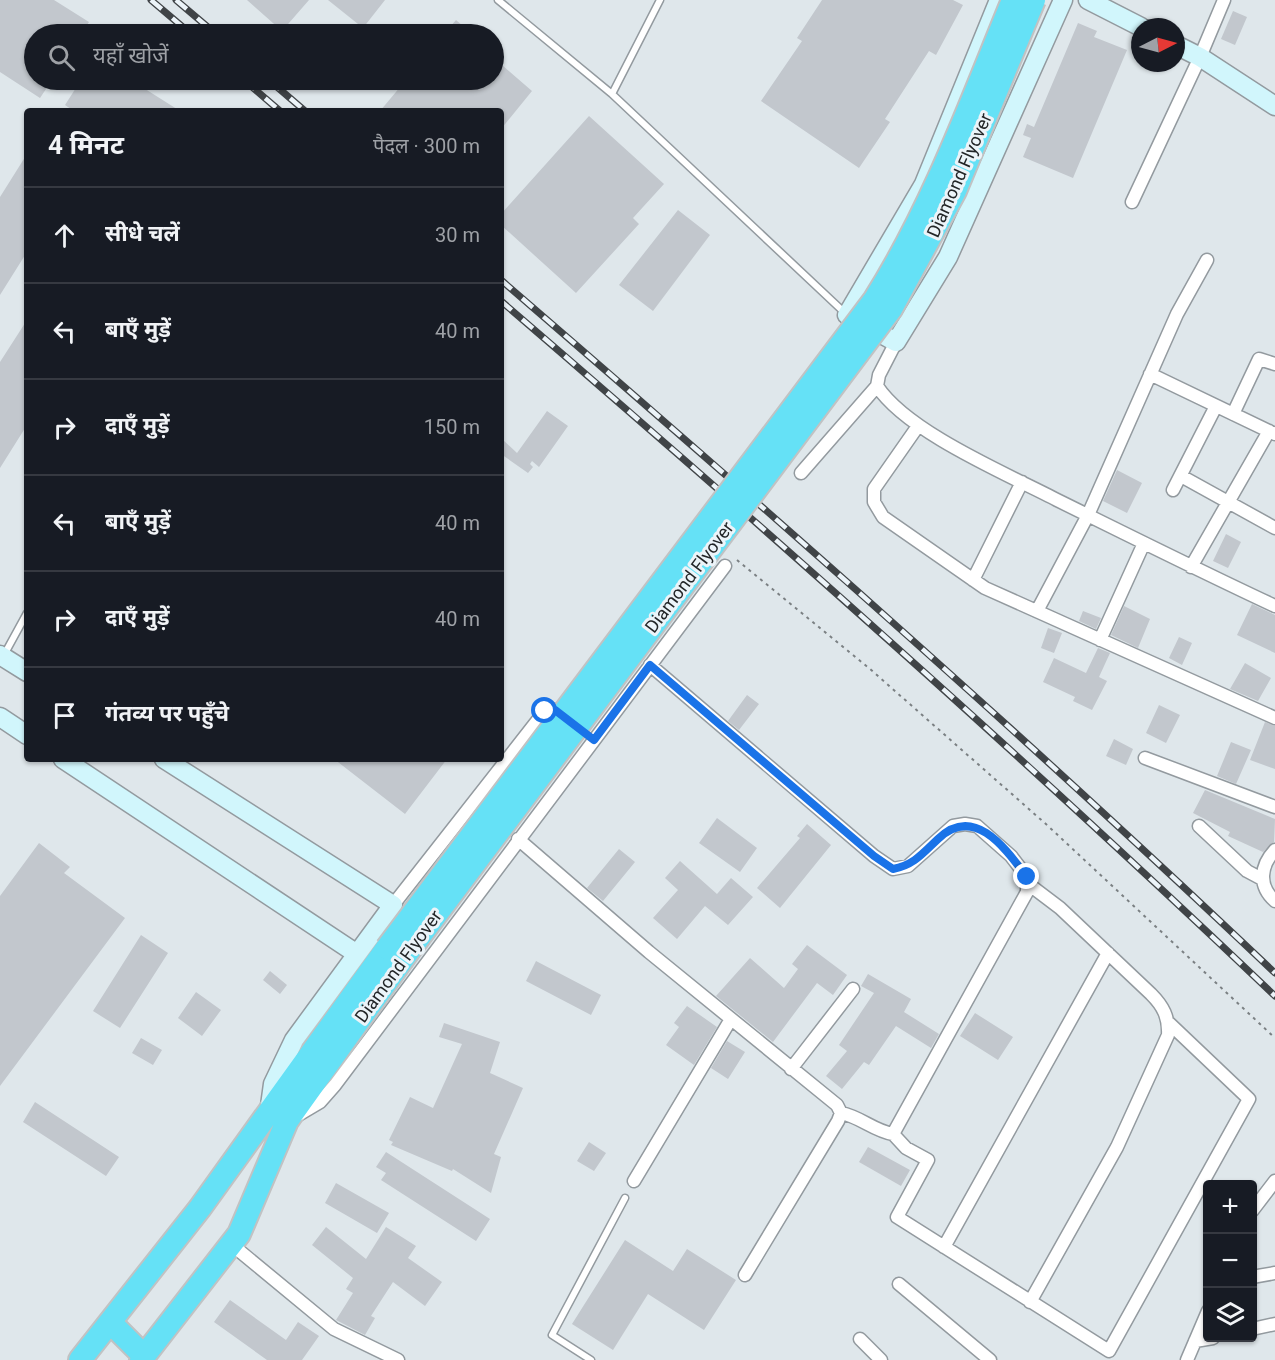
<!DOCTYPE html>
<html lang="hi">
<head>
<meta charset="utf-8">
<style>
	:root { --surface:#171b24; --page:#20242c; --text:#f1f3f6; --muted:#9ea1a6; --line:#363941 }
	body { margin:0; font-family:Roboto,"Noto Sans Devanagari",sans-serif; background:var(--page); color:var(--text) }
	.controls { position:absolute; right:18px; bottom:18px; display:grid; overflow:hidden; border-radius:6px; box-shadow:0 2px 4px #0004 }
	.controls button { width:54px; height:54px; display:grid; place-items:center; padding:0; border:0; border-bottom:2px solid var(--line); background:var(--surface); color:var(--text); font:30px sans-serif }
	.compass { position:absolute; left:1131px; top:18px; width:54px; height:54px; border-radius:50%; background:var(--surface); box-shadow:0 2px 4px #0004; rotate:84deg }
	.stop { position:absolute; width:18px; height:18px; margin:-14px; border:4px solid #1a73e8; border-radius:50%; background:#fff }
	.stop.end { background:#1a73e8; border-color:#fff; box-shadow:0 2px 6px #0008 }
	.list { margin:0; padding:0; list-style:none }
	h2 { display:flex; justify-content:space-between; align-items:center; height:78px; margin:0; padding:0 24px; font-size:26px }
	h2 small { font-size:20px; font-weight:400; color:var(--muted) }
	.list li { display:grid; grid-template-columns:39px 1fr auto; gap:18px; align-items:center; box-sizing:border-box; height:96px; padding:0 24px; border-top:2px solid var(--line) }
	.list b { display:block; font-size:22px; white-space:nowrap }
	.list em { font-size:20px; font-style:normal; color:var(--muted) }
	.icon { flex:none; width:33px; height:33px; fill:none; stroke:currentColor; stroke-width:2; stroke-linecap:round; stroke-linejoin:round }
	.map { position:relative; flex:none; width:1275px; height:1360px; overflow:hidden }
	.search { position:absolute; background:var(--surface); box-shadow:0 2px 4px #0004; left:24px; top:24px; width:480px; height:66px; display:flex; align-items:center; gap:15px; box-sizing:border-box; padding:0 21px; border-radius:33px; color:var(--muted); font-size:22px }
	.panel { position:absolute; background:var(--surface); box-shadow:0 2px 4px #0004; left:24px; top:108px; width:480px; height:654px; border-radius:6px }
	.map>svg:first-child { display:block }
	.building { fill:#c2c7cd }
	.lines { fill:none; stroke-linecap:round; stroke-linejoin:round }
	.lane-casing { stroke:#939a9f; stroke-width:9 }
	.street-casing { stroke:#939a9f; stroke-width:15 }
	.secondary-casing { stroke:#939a9f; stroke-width:21 }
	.highway-casing { stroke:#c1c2c3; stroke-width:26 }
	.path { stroke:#7b8083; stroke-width:2; stroke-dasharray:3 4.5; stroke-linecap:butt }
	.lane { stroke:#fff; stroke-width:6 }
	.street { stroke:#fff; stroke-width:12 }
	.secondary { stroke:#d1f6fc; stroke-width:18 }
	.highway { stroke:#65e1f6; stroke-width:22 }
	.rail-casing { stroke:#404447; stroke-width:7 }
	.rail { stroke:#ecf4f9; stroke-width:4.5; stroke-dasharray:14; stroke-linecap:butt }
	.highway-bridge-casing { stroke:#c1c2c3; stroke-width:26; stroke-linecap:butt }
	.highway-bridge { stroke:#65e1f6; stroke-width:22 }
	.route { stroke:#1a73e8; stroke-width:8 }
	.labels { text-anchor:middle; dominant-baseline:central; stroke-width:6; stroke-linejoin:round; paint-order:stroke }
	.street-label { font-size:18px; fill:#232628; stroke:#ecf4f9 }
</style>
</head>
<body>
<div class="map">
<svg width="1275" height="1360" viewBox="0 0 1275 1360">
	<rect width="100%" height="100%" fill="#dfe7eb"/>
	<!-- building -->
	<path class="building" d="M0,0h54l35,22 -8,12h-47v46h18l-12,18 -40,-26z
		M247,0h62l-27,31z
		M328,0h57l-22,28z
		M822,0h131l10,5 -27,50 -7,-4 -44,68 5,3 -31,46 -98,-67 41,-60 -5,-3z
		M1233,11l14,6 -12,28 -14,-6z
		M456,20l16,14h-28z
		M1078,23l19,8 -3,6 33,13 -54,128 -50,-21 8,-19 -8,-3 4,-11 7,3z
		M494,58l38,33 -31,38v-18h-121l26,-31h88z
		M81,80h50l49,31h-106l-9,-6z
		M589,116l75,68 -31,34 6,6 -63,69 -75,-68v-11z
		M27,154v98l-27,43v-98z
		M678,210l32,25 -57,76 -34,-26z
		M27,320v105l-27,43v-106z
		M547,411l21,15 -29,41 -7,-6 -2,3 3,3 -5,6 -27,-19v-16l16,15z
		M1117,470l25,13 -15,30 -24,-12z
		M1226,534l15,8 -13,26 -15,-7z
		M1252,604l23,11v38l-38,-18z
		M1124,606l26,13 -12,29 -27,-13z
		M1083,611l18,7 -5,11 -17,-8z
		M1048,628l14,5 -8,20 -13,-5z
		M1179,637l13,6 -10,22 -13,-7z
		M1098,648l12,5 -11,24 8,4 -15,29 -19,-9 2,-4 -32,-15 11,-24 32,15z
		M1245,663l26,15 -13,23 -28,-12z
		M747,695l12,9 -20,26 -11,-9z
		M1159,705l21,10 -14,28 -20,-10z
		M1265,722l10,4v43l-25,-9z
		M1114,739l19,10 -7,16 -20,-9z
		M1231,742l20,8 -15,34 -19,-8z
		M334,759h113l-42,55z
		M1205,790l70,29 -1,23 -11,10 -35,-16 2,-4 -37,-19z
		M717,818l40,30 -17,24 -41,-29z
		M807,824l24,21 -51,63 -23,-20 43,-50 -3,-2z
		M39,843l31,24 -6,6 61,45 -125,168v-190z
		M619,849l16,13 -32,39 -16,-13z
		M680,861l37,33 14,-16 22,19 -25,28 -23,-19 -28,33 -24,-21 25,-28 -13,-12z
		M141,935l27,18 -48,75 -27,-17z
		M807,945l40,30 -14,20 -16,-12 -44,59 -57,-46 34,-38 34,30 14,-19 -6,-5z
		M536,961l65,34 -10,20 -65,-34z
		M270,971l17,14 -7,9 -17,-14z
		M868,974l43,25 -7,13 35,22 -8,14 -35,-22 -27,39 -5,-3 -22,27 -16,-13 21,-25 -8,-6 35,-52 -13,-7z
		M196,992l25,18 -19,26 -24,-18z
		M687,1006l30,21 -23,38 -28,-20 13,-18 -5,-4z
		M975,1013l38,24 -15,23 -38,-24z
		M444,1023l56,19 -10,31 33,15 -29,66 7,3 -10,36 -38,-24 -1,2 -61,-26 2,-3 -4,-2 21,-43 23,11 29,-64 -23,-7z
		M141,1038l21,12 -9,15 -21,-12z
		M727,1041l18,11 -17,27 -17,-11z
		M35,1102l84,55 -13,19 -83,-54z
		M589,1142l17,11 -12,18 -17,-10z
		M868,1147l42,23 -9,16 -42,-24z
		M386,1152l104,67 -14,22 -95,-61 5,-7 -10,-6z
		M336,1183l53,30 -12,20 -52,-30z
		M326,1227l40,32 20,-32 30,19 -8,12 34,24 -17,24 -32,-24 -22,34 4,2 -10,17 -29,-15 17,-27 -7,-4 7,-11 -41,-33z
		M625,1240l48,31 14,-22 49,31 -32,50 -56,-36 -35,56 -41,-26z
		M230,1300l56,40 12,-18 21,14 -17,24h-35l-53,-38z"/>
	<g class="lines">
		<defs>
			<path id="lane" d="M498,0l114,94 234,220
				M612,94l48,-94
				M4,655l23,-42
				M591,1360l-39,-25 73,-137"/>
			<path id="street" d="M1132,202l68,-145 24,-57
				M896,342l-17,33 -2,11c30,46 130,88 180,114 73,36 145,72 218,106
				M1150,374l125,60
				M1233,414l26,-55 16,5
				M918,426l-44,63v13l9,15 102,71 290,130
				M801,473l76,-87
				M1181,476l94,52
				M1173,490l43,-84
				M1191,567l78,-136
				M973,580l49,-98
				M1037,611l51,-96 89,-201 30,-54
				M1100,640l44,-97
				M650,665l224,191 19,13 15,-3 45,-40 12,-2 12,2 34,30 16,21v15l-134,242c-19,-3 -32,-17 -52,-21
				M1145,758l130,49
				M1199,826l48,45 15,8
				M518,839l131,113 188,153 4,8 -3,8 -93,154
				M1275,850c-15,16 -17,36 0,51
				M1027,883l33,25 91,86c12,12 18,23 17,41l-51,112 -87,155
				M393,905l152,-194 10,-1 10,7
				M791,1069l62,-80
				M298,1115l22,-13 15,-17 390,-519
				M893,1134l13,14 22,12 -31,57 212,134 140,-252 -80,-76
				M634,1181l97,-162
				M1252,1211l23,-30
				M231,1244l103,85 64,31
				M944,1247l164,-294
				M1252,1277l23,-4
				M899,1284l91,76
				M1252,1329l23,-5
				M860,1339l21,21
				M1195,1341l18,-3
				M1187,1360l21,-49"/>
			<path id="secondary" d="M999,0l-75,184 -77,131 49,27 52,-85 115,-257
				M1088,0l53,27
				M1176,45l24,12 75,49
				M0,655l27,17
				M0,717l27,18
				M63,759l294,195
				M164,759l229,146 -99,135 -21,44 -4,29"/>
			<path id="highway" d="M111,1323l33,33
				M80,1360l120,-152 187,-260
				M141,1360l98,-126 48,-113 115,-161"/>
		</defs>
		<!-- lane casing -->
		<use href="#lane" class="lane-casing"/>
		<!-- street casing -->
		<use href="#street" class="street-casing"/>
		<!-- secondary casing -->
		<use href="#secondary" class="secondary-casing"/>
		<!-- highway casing -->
		<use href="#highway" class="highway-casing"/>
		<!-- path -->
		<path class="path" d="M737,560l133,109 177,156 228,213"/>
		<!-- lane -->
		<use href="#lane" class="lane"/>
		<!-- street -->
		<use href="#street" class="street"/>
		<!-- secondary -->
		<use href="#secondary" class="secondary"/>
		<!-- highway -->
		<use href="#highway" class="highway"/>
		<defs>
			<path id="rail" d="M151,0l40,34
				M176,0l40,34
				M244,80l36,31
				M269,80l36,31
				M501,280c262,226 523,455 774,693
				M501,301c263,226 523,456 774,695"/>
		</defs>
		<!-- rail casing -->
		<use href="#rail" class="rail-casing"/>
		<!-- rail -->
		<use href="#rail" class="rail"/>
		<defs>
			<path id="highway-bridge" d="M387,948l488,-649c59,-94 96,-197 138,-299
				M402,960l489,-651 64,-118 79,-191"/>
		</defs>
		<!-- highway-bridge casing -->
		<use href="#highway-bridge" class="highway-bridge-casing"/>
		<!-- highway-bridge -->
		<use href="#highway-bridge" class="highway-bridge"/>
	</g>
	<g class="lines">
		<!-- route -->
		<path class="route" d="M545,711l10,-1 39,30 56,-75 224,191 19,13c21,-4 30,-16 45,-30 36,-35 67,9 89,38"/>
	</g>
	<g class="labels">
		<!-- street labels -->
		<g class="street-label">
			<text transform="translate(959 175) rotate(-66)">Diamond Flyover</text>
			<text transform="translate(689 577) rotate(-53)">Diamond Flyover</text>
			<text transform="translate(398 966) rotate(-54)">Diamond Flyover</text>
		</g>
	</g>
</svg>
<div class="controls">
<button>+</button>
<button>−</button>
<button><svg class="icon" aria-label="layers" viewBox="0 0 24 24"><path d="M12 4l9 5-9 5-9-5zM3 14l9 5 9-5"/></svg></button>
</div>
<svg class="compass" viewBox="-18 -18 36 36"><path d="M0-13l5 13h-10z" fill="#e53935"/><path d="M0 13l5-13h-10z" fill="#9ea1a6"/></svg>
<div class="stop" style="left:545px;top:711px"></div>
<div class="stop end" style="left:1027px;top:877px"></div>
<div class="search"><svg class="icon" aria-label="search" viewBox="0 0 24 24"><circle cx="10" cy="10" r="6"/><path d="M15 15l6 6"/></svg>यहाँ खोजें</div>
<section class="panel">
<h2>4 मिनट<small>पैदल · 300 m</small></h2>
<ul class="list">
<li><svg class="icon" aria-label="ahead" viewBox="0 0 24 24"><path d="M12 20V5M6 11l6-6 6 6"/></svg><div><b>सीधे चलें</b></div><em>30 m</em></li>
<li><svg class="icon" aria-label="left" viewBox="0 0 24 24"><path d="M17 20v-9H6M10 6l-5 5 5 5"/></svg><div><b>बाएँ मुड़ें</b></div><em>40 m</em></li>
<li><svg class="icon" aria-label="right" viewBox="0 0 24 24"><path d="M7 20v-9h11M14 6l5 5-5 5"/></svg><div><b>दाएँ मुड़ें</b></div><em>150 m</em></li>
<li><svg class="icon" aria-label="left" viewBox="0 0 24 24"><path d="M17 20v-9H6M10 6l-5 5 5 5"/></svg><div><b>बाएँ मुड़ें</b></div><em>40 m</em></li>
<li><svg class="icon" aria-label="right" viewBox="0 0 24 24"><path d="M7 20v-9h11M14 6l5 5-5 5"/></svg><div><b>दाएँ मुड़ें</b></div><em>40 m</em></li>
<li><svg class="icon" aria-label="arrive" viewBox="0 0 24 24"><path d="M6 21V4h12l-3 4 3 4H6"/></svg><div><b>गंतव्य पर पहुँचे</b></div></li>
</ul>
</section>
</div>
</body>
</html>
